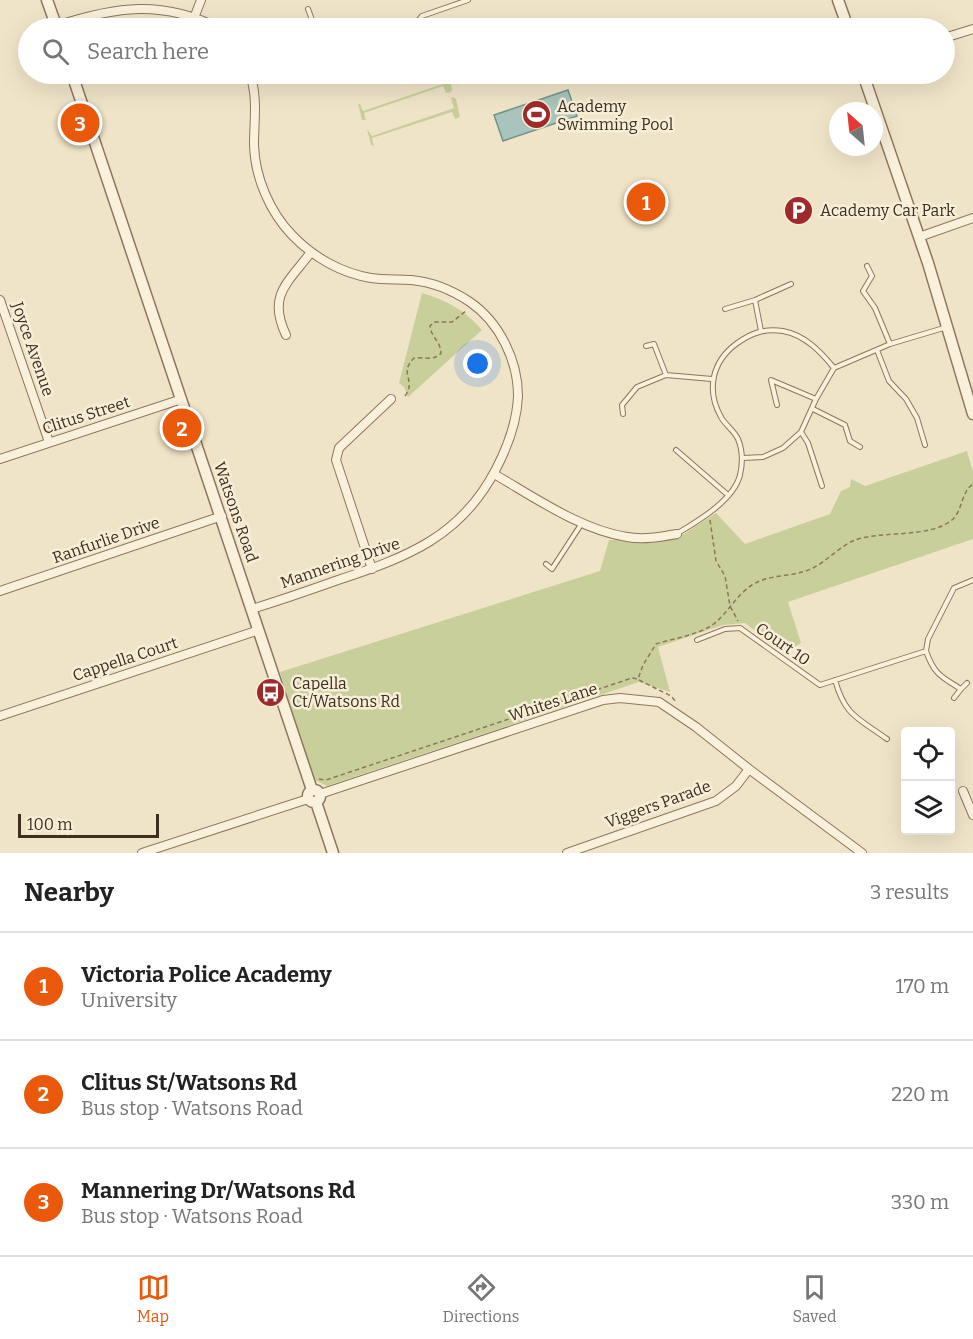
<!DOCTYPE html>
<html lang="en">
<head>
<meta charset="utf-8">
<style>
	:root { --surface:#fff; --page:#f2f2f2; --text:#222; --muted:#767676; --line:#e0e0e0; --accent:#ea580c }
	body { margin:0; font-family:Bitter,serif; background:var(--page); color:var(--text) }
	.controls { position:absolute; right:18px; bottom:18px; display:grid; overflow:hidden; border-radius:6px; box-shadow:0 6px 24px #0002 }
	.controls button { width:54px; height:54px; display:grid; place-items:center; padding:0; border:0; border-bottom:2px solid var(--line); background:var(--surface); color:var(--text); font:30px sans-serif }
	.compass { position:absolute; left:829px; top:102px; width:54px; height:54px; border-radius:50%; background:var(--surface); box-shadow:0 6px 24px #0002; rotate:333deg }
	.scale { position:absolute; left:18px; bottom:15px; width:141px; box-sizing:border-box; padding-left:6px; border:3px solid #3d2e20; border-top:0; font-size:16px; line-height:21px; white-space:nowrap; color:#3d2e20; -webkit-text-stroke:4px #f7eed8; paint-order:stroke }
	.you { position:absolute; left:478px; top:364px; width:21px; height:21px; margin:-15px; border:4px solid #fff; border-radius:50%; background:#1a73e8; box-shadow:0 0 0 9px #1a73e833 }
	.badge { display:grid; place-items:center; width:39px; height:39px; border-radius:50%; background:var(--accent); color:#fff; font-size:20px; font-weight:700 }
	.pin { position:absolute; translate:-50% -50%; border:3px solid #fff; box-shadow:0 2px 6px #0006 }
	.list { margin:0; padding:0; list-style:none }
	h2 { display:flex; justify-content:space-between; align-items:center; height:78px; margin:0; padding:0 24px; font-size:26px }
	h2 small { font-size:20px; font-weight:400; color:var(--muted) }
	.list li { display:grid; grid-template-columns:39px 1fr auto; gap:18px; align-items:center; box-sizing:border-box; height:108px; padding:0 24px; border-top:2px solid var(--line) }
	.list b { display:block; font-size:22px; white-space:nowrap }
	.list p { margin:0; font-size:20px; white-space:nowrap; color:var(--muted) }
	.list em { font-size:20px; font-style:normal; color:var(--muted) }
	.icon { flex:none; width:33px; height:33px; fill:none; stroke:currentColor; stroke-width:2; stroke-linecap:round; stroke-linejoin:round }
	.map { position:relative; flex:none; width:973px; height:853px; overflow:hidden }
	.search { position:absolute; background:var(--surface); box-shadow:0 6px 24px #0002; left:18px; right:18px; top:18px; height:66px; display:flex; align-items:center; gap:15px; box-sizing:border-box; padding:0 21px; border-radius:33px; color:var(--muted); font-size:22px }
	.sheet { height:402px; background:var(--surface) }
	nav { display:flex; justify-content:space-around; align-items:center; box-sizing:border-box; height:84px; border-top:2px solid var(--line); background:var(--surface); font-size:16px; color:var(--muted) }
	nav a { display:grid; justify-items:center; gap:3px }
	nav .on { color:var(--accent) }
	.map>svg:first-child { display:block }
	.green { fill:#c9cf9b }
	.water { fill:#a9c4bc; stroke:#6f938a; stroke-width:1.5 }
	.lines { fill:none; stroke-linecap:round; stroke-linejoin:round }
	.service-casing { stroke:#8d765c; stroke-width:6 }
	.minor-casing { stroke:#8d765c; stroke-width:10 }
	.tertiary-casing { stroke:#8d765c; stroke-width:13 }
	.path { stroke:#8d765c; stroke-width:1.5; stroke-dasharray:4.5 3; stroke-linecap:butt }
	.service { stroke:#faf1dc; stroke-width:4 }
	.minor { stroke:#faf1dc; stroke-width:8 }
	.tertiary { stroke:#faf1dc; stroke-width:10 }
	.labels { text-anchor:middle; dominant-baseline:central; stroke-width:5; stroke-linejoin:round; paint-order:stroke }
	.poi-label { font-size:16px; fill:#3d2e20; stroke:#f7eed8; text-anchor:start }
	.street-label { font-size:16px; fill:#3d2e20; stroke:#f7eed8 }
</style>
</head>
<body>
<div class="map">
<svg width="973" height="853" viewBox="0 0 973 853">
	<rect width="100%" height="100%" fill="#f0e4c8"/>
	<!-- green -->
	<path class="green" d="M444,75l5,1 3,13 -1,3 -5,1 -3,-7 -79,27 2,7h-4l-4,-16h2l3,7 83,-28z
		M453,97l3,2 4,18 -5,2 -3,-7 -3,1 -77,25 2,8 -3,-1 -4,-16 5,7 82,-28 -3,-10z
		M422,293c24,7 43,17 60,37l-74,67 -4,-10 -5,-4z
		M967,451l6,21v67l-185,63 13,41 -17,10 -39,-30 -22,2 -65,22 12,45 -31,-10 -312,104 -14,-7 -33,-107 320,-101 9,-31h50l25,-6 32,-21 29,31 85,-30 11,-23 9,-4 1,-8 14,7z"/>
	<!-- water -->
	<path class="water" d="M568,90l9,26 -74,25 -9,-26z"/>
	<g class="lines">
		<defs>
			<path id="service" d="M308,9l7,19
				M412,28l10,-12 46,-16
				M867,266l5,10 -9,15 12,17 15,36
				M755,300l6,31
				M725,309l30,-9 36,-16
				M646,346l8,-2 12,31 46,4
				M877,350l12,31 17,18 11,19 8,27
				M777,405l-6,-25 45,19
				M813,409l32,16 5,16 10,6
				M623,414l-1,-9 15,-18 29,-12
				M801,432l7,11 14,43
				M676,450l52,45
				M743,458l20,-1 20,-9 18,-16 15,-33 18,-31 56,-24 57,-17
				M678,533c20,-12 56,-33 62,-58 3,-13 3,-24 -2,-36 -4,-9 -13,-14 -17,-22 -15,-27 -9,-55 15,-73 15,-11 29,-16 47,-13 22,4 38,21 51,37
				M546,564l6,5 30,-46
				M697,640l28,-11 15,-1 80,57 106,-34 2,-12 26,-51 19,-8
				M926,651c8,23 15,26 35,38l-7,9
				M835,680c10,36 23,38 52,59
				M961,689l6,-6"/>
			<path id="minor" d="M196,13l5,-13
				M56,26c61,-20 106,-26 163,2
				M944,38l29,-9
				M250,74c8,24 4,46 4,71 1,33 16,67 38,90 21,22 49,38 79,43 13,2 27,1 40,2 22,2 41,10 59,22 29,20 48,58 48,94 -1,26 -10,50 -22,73 -35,68 -89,88 -158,111 -28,10 -57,20 -86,29
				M919,237l54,-19
				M0,300l49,142
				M286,335c-19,-40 2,-52 25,-83
				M0,459l182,-60
				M494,474c40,23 87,56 133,63 16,3 33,0 50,-3
				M372,569l-36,-109 3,-12 52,-49
				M0,591l222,-75
				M0,716l259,-86
				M963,791l10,24
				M320,794l283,-94 17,-2 39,4 37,25 53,42 113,84
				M142,853l166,-54
				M567,853l149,-52 20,-15 13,-17"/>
			<path id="tertiary" d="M47,0l10,28
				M838,0l10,28
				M72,74l240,716
				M863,74l65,189 45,151
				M308 796a6 6 0 1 1 12 0a6 6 0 1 1-12 0Z
				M316,802l17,51"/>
		</defs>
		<!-- service casing -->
		<use href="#service" class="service-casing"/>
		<!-- minor casing -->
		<use href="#minor" class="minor-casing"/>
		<!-- tertiary casing -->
		<use href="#tertiary" class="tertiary-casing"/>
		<!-- path -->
		<path class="path" d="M405,396c12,-16 -7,-22 9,-38 10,-1 21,3 27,-5 0,-11 -10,-16 -11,-27l4,-4h18l14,-11
			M710,520l6,41 9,15 5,30 8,15
			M639,680l32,16 6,7
			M319,779l7,1 306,-102 6,1 5,-14 13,-21c16,-5 39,-9 53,-17 17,-10 26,-31 43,-42 19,-12 41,-7 61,-17 14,-7 27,-22 42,-28 29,-10 75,-1 98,-21 10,-10 8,-27 20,-35"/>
		<!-- service -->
		<use href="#service" class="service"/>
		<!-- minor -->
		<use href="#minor" class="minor"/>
		<!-- tertiary -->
		<use href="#tertiary" class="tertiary"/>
	</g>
	<!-- icons -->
	<defs>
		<symbol id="stadium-disc" viewBox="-11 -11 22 22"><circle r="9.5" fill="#9e2a2b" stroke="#f7eed8"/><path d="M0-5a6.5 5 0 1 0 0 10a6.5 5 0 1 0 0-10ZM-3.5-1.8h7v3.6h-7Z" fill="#fff"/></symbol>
		<symbol id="parking-disc" viewBox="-11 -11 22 22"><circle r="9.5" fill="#9e2a2b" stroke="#f7eed8"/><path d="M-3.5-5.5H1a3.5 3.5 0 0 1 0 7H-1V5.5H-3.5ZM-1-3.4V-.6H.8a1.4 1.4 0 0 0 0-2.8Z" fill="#fff"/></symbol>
		<symbol id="bus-disc" viewBox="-11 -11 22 22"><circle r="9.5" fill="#9e2a2b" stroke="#f7eed8"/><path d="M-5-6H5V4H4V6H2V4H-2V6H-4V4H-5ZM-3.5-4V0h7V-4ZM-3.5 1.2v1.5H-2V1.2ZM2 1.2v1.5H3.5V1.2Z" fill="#fff"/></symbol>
	</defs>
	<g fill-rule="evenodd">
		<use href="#stadium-disc" x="520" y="98" width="33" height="33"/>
		<use href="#parking-disc" x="782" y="194" width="33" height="33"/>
		<use href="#bus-disc" x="254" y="676" width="33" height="33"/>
	</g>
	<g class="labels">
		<!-- poi labels -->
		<g class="poi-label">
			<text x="557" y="106">Academy<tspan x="557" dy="18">Swimming Pool</tspan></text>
			<text x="820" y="210">Academy Car Park</text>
			<text x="292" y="683">Capella<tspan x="292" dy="18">Ct/Watsons Rd</tspan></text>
		</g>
		<!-- street labels -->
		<g class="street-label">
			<text transform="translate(33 349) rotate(71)">Joyce Avenue</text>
			<text transform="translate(86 415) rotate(-18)">Clitus Street</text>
			<text transform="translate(236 512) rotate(71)">Watsons Road</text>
			<text transform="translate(106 540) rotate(-19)">Ranfurlie Drive</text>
			<text transform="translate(340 563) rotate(-19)">Mannering Drive</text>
			<text transform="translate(783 644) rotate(35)">Court 10</text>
			<text transform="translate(125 659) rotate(-18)">Cappella Court</text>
			<text transform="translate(553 702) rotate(-18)">Whites Lane</text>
			<text transform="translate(658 804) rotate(-20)">Viggers Parade</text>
		</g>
	</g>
</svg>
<div class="controls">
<button><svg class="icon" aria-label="locate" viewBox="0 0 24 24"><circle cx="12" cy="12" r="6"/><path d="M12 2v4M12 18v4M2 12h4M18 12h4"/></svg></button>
<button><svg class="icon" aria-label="layers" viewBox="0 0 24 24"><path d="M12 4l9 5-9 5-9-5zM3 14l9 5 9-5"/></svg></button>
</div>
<svg class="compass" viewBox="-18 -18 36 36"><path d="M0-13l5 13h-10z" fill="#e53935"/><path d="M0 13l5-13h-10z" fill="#767676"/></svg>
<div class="scale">100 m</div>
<div class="you"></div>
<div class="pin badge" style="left:646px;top:202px">1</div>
<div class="pin badge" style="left:182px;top:428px">2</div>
<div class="pin badge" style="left:80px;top:123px">3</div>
<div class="search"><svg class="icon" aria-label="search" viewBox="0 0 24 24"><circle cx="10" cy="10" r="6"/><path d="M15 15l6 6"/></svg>Search here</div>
</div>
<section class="sheet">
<h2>Nearby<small>3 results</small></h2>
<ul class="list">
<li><span class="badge">1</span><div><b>Victoria Police Academy</b><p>University</p></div><em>170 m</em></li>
<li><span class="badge">2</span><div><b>Clitus St/Watsons Rd</b><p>Bus stop · Watsons Road</p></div><em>220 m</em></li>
<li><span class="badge">3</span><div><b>Mannering Dr/Watsons Rd</b><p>Bus stop · Watsons Road</p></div><em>330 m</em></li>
</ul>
</section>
<nav>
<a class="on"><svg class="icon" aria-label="map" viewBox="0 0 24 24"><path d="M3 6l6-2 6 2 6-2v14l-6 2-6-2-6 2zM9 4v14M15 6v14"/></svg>Map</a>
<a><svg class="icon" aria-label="directions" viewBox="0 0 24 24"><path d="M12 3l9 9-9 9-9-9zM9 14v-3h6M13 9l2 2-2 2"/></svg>Directions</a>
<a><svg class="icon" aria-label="saved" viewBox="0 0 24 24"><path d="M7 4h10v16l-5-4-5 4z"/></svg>Saved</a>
</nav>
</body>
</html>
